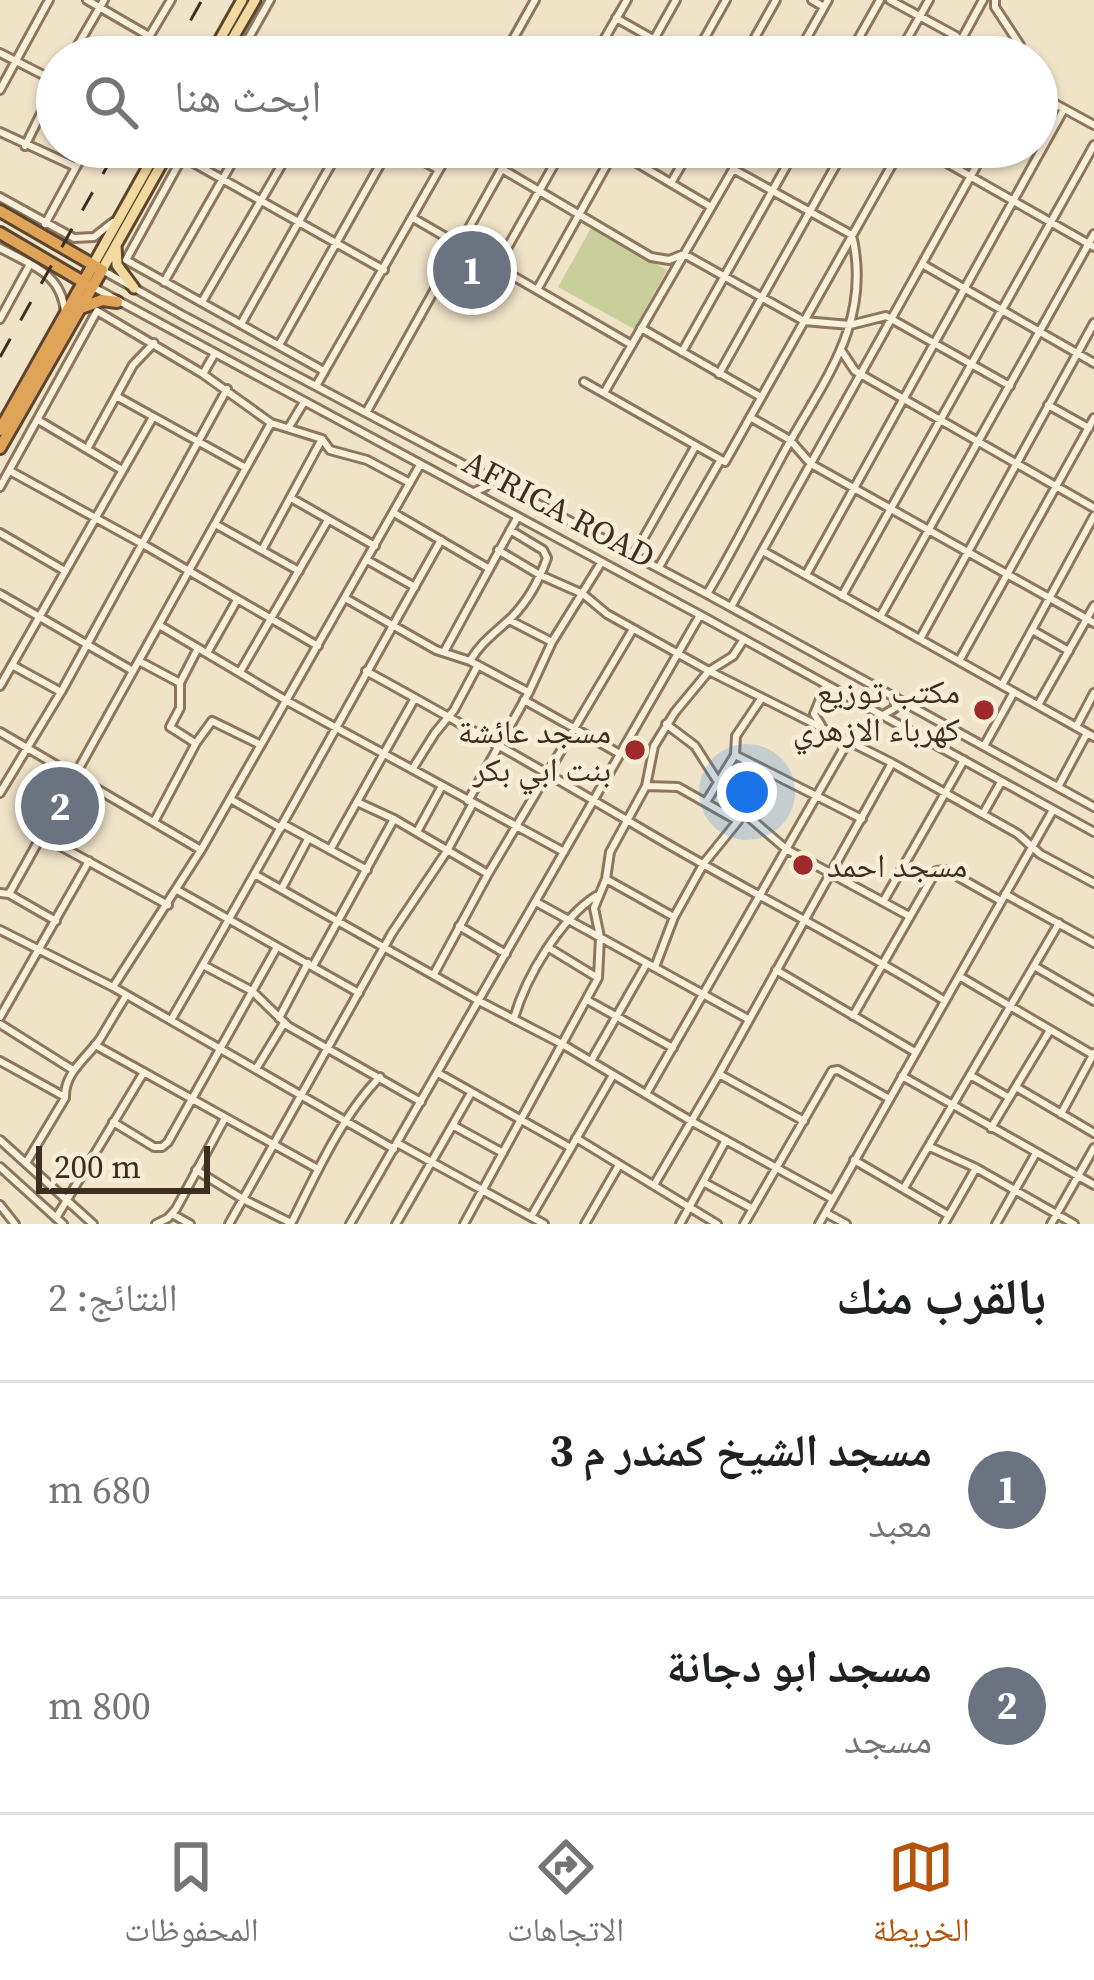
<!DOCTYPE html>
<html lang="ar">
<head>
<meta charset="utf-8">
<style>
	:root { --surface:#fff; --page:#f2f2f2; --text:#202124; --muted:#757577; --line:#e0e0e0; --accent:#b45309 }
	body { margin:0; font-family:"Source Serif 4","Noto Naskh Arabic",serif; background:var(--page); color:var(--text); direction:rtl }
	.scale { position:absolute; left:36px; bottom:30px; width:174px; box-sizing:border-box; padding-left:12px; border:6px solid #3d2e20; border-top:0; font-size:33px; line-height:42px; white-space:nowrap; color:#3d2e20; -webkit-text-stroke:9px #f7eed8; paint-order:stroke }
	.you { position:absolute; left:747px; top:792px; width:42px; height:42px; margin:-30px; border:9px solid #fff; border-radius:50%; background:#1a73e8; box-shadow:0 0 0 18px #1a73e833 }
	.badge { display:grid; place-items:center; width:78px; height:78px; border-radius:50%; background:var(--accent); color:#fff; font-size:39px; font-weight:700 }
	.pin { position:absolute; translate:-50% -50%; border:6px solid #fff; box-shadow:0 3px 12px #0006 }
	.list { margin:0; padding:0; list-style:none }
	h2 { display:flex; justify-content:space-between; align-items:center; height:156px; margin:0; padding:0 48px; font-size:51px }
	h2 small { font-size:39px; font-weight:400; color:var(--muted) }
	.list li { display:grid; grid-template-columns:78px 1fr auto; gap:36px; align-items:center; box-sizing:border-box; height:216px; padding:0 48px; border-top:3px solid var(--line) }
	.list b { display:block; font-size:45px; white-space:nowrap }
	.list p { margin:0; font-size:39px; white-space:nowrap; color:var(--muted) }
	.list em { font-size:39px; font-style:normal; color:var(--muted) }
	.icon { flex:none; width:66px; height:66px; fill:none; stroke:currentColor; stroke-width:2; stroke-linecap:round; stroke-linejoin:round }
	.map { position:relative; flex:none; width:1094px; height:1224px; overflow:hidden; direction:ltr }
	.search { position:absolute; background:var(--surface); box-shadow:0 3px 9px #0004; left:36px; right:36px; top:36px; height:132px; display:flex; align-items:center; gap:30px; box-sizing:border-box; padding:0 42px; border-radius:66px; color:var(--muted); font-size:45px }
	.sheet { height:588px; background:var(--surface) }
	nav { display:flex; justify-content:space-around; align-items:center; box-sizing:border-box; height:168px; border-top:3px solid var(--line); background:var(--surface); font-size:33px; color:var(--muted) }
	nav a { display:grid; justify-items:center; gap:6px }
	nav .on { color:var(--accent) }
	.map>svg:first-child { display:block }
	.green { fill:#c9cf9b }
	.lines { fill:none; stroke-linecap:round; stroke-linejoin:round }
	.minor-casing { stroke:#8d765c; stroke-width:12 }
	.major-casing { stroke:#5b4430; stroke-width:15 }
	.highway-casing { stroke:#5b4430; stroke-width:16 }
	.minor { stroke:#faf1dc; stroke-width:6 }
	.major { stroke:#f3d9a0; stroke-width:9 }
	.highway { stroke:#e0a458; stroke-width:10 }
	.rail { stroke:#3d2e20; stroke-width:3; stroke-dasharray:21 21; stroke-linecap:butt }
	.poi-dot { fill:#9e2a2b; stroke:#f7eed8; stroke-width:4.5 }
	.labels { text-anchor:middle; dominant-baseline:central; stroke-width:9; stroke-linejoin:round; paint-order:stroke }
	.street-label { font-size:33px; fill:#3d2e20; stroke:#f7eed8 }
	.poi-label { font-size:33px; fill:#3d2e20; stroke:#f7eed8; text-anchor:end }
</style>
</head>
<body>
<div class="map">
<svg width="1094" height="1224" viewBox="0 0 1094 1224">
	<rect width="100%" height="100%" fill="#f0e4c8"/>
	<!-- green -->
	<path class="green" d="M591,228l76,42 -33,59 -76,-42z"/>
	<g class="lines">
		<defs>
			<path id="minor" d="M87,0l62,36
				M812,0l12,7
				M890,0l66,36 20,21
				M995,0v7l25,38 -1,12
				M616,18l69,39
				M0,53l57,29
				M71,57l33,-57
				M137,57l34,-57
				M238,57l32,-57
				M503,57l32,-57
				M594,57l33,-57
				M644,57l32,-57
				M694,57l32,-57
				M744,57l32,-57
				M796,57l32,-57
				M848,57l32,-57
				M897,57l32,-57
				M952,57l31,-57
				M0,90l49,-90
				M1037,94l57,31
				M0,132l76,35
				M25,146l32,-65
				M188,147l-62,113 198,111
				M398,147l41,23
				M610,147l101,60
				M919,147l175,100
				M183,157l201,113
				M636,162l8,-15
				M502,169l149,88 18,3 15,-6 120,67 46,4 36,-9 124,70
				M671,183l21,-36
				M0,197l74,41 20,-1 19,-15
				M413,218l219,127
				M45,224l42,-77
				M0,248c31,17 62,25 65,65
				M922,264l172,99
				M497,266l67,-119
				M102,270l80,45 525,279 387,213
				M164,282l77,-135
				M93,287l607,328 394,217
				M537,290l78,-140
				M202,302l90,-155
				M97,311l106,63 68,49 51,16 8,11 37,10 43,23
				M0,319l30,-55
				M241,324l100,-177
				M641,328l120,69
				M279,345l111,-198
				M841,350l14,21 239,137
				M682,352l115,-205
				M203,374l12,-21
				M719,374l127,-227
				M584,382l141,80 177,-315
				M316,386l136,-239
				M604,393l142,-246
				M116,396l130,72
				M1048,405l41,23
				M367,411l147,-264
				M750,417l40,23 21,24 283,159
				M38,420l84,50
				M289,427l15,-25
				M87,449l46,-84 21,-22
				M10,471l131,72 177,103
				M0,487l97,-176
				M474,492l11,-5 -2,-13
				M291,498l84,48
				M394,513l94,55
				M215,524l84,47
				M0,533l65,38
				M262,550l60,-111
				M498,550l42,25 43,19 24,20 102,57 183,92 126,71 22,20 54,29
				M763,551l331,186
				M634,555l61,-108
				M367,560l48,27
				M659,567l61,-106
				M806,575l258,-466
				M0,594l133,77
				M707,594c27,-45 50,-92 75,-138 40,-74 91,-132 70,-221l-119,-66
				M842,596l252,-451
				M345,598l91,52 34,11 58,31
				M731,607l256,-460
				M880,617l214,-383
				M509,620l43,22
				M159,625l128,76 277,151
				M1032,630l37,21
				M920,639l174,-316
				M444,652l73,-134
				M207,653l30,-53
				M139,661l41,22
				M470,661c11,-19 25,-28 41,-43 17,-17 28,-37 36,-60l-4,-8 -33,-20
				M959,661l135,-243
				M12,665l49,27
				M366,671c95,52 188,106 281,161 98,58 201,109 298,169
				M240,672l88,-152
				M1002,685l92,-169
				M0,686l153,-269
				M524,700l96,54
				M1038,705l56,-99
				M883,715l12,-7v-12
				M666,724l29,22 23,36 25,30 43,37 123,67
				M821,725l-7,-11 12,-29
				M1076,727l18,-34
				M0,732l201,118
				M195,743l-25,-16 10,-19v-25l18,-35
				M984,746l30,-54
				M413,768l22,-35 19,-23 24,-45
				M765,770l97,49
				M646,786l32,1 60,34
				M1058,787l29,-54
				M0,793l61,-101 166,-303
				M232,800l49,28
				M468,801l61,-109 23,-50 49,-79
				M357,802l37,17 94,55
				M706,802l29,-47 1,-19 25,-37
				M983,814l18,-32
				M154,822l42,-79 16,-22 49,24
				M283,824l84,46
				M418,830l24,-44
				M42,836l126,69
				M330,850l85,-152
				M256,875l223,126 83,43 129,77 142,78
				M606,879l68,38
				M282,888l26,-49
				M177,890l182,103
				M0,893l9,1 262,-471
				M9,894l47,27
				M1005,894l89,49
				M536,902l212,117
				M883,902l81,-142
				M459,926l47,28
				M0,930l113,57 281,162
				M549,948l49,30
				M203,965l49,26 36,35 133,76
				M313,966l81,-147
				M1034,966l60,35
				M655,967l19,-50 30,-54 34,-42 27,-51 -30,-15
				M776,970l139,82
				M434,974l54,-100 145,-245
				M959,976l134,79
				M113,987l88,-137 219,-385
				M587,1000l86,48
				M853,1016l83,-145 10,-1 55,31
				M0,1017l89,-156
				M279,1018l29,-55
				M514,1018c12,-41 46,-99 82,-122
				M171,1020c93,-159 180,-321 270,-480
				M0,1024l73,46
				M95,1045l223,124
				M0,1061l65,36
				M591,1061l56,-98
				M256,1069l28,-46
				M438,1073l133,75
				M719,1074l85,47
				M970,1075l38,22
				M902,1076l192,109
				M1016,1087l78,46
				M646,1094l202,-353
				M1061,1114l33,-61
				M113,1122l41,25h8l6,-5 109,-195
				M454,1126l49,27
				M991,1128l59,-98
				M576,1138l141,86
				M0,1140l93,84
				M397,1143l147,81
				M930,1147l46,21 98,56
				M854,1160l94,55
				M26,1163l39,-65c-1,-26 22,-40 35,-59 9,-15 17,-29 26,-43
				M0,1167l63,57
				M196,1170l47,29 48,24
				M703,1182l50,27
				M654,1185l65,-111 173,-311
				M904,1188l155,-265
				M0,1205l15,19
				M826,1213l20,11
				M172,1214l18,10
				M531,1217l82,-142
				M56,1218l88,-146
				M156,1224l12,-6 8,-9 49,-91
				M229,1224l163,-291 55,-82 26,-48
				M291,1224c24,-48 51,-109 89,-147
				M350,1224l350,-609
				M396,1224l75,-131
				M464,1224l134,-246 2,-41 -6,-29 12,-29 4,-27 36,-66 8,-40 21,-34 34,-41 24,-15 11,-17
				M585,1224l34,-59
				M680,1224l46,-84
				M744,1224l88,-153 6,-1 50,28
				M819,1224l234,-414
				M944,1224l32,-56
				M996,1224l40,-71
				M1051,1224l43,-76"/>
			<path id="major" d="M210,57l32,-57
				M222,57l33,-57
				M116,245l1,20 17,23
				M93,265l66,-118
				M102,270l69,-123"/>
			<path id="highway" d="M0,211l102,59 -102,178
				M0,233l85,50
				M81,308l21,-8 15,2
				M0,430l93,-165"/>
		</defs>
		<!-- minor casing -->
		<use href="#minor" class="minor-casing"/>
		<!-- major casing -->
		<use href="#major" class="major-casing"/>
		<!-- highway casing -->
		<use href="#highway" class="highway-casing"/>
		<!-- minor -->
		<use href="#minor" class="minor"/>
		<!-- major -->
		<use href="#major" class="major"/>
		<!-- highway -->
		<use href="#highway" class="highway"/>
		<!-- rail -->
		<path class="rail" d="M170,57l32,-57
			M0,357l118,-210"/>
	</g>
	<!-- markers -->
	<g class="poi-dot">
		<circle cx="984" cy="710" r="12"/>
		<circle cx="635" cy="750" r="12"/>
		<circle cx="803" cy="865" r="12"/>
	</g>
	<g class="labels">
		<!-- street labels -->
		<g class="street-label">
			<text transform="translate(559 509) rotate(28)">AFRICA ROAD</text>
		</g>
		<!-- poi labels -->
		<g class="poi-label">
			<text x="960" y="691">مكتب توزيع<tspan x="960" dy="38">كهرباء الازهري</tspan></text>
			<text x="611" y="731">مسجد عائشة<tspan x="611" dy="38">بنت ابي بكر</tspan></text>
			<text x="827" y="865" text-anchor="start">مسجد احمد</text>
		</g>
	</g>
</svg>
<div class="scale">200 m</div>
<div class="you"></div>
<div class="pin badge" style="left:472px;top:270px;background:#6b7280">1</div>
<div class="pin badge" style="left:60px;top:806px;background:#6b7280">2</div>
<div class="search"><svg class="icon" aria-label="search" viewBox="0 0 24 24"><circle cx="10" cy="10" r="6"/><path d="M15 15l6 6"/></svg>ابحث هنا</div>
</div>
<section class="sheet">
<h2>بالقرب منك<small>النتائج: 2</small></h2>
<ul class="list">
<li><span class="badge" style="background:#6b7280">1</span><div><b>مسجد الشيخ كمندر م 3</b><p>معبد</p></div><em>680 m</em></li>
<li><span class="badge" style="background:#6b7280">2</span><div><b>مسجد ابو دجانة</b><p>مسجد</p></div><em>800 m</em></li>
</ul>
</section>
<nav>
<a class="on"><svg class="icon" aria-label="map" viewBox="0 0 24 24"><path d="M3 6l6-2 6 2 6-2v14l-6 2-6-2-6 2zM9 4v14M15 6v14"/></svg>الخريطة</a>
<a><svg class="icon" aria-label="directions" viewBox="0 0 24 24"><path d="M12 3l9 9-9 9-9-9zM9 14v-3h6M13 9l2 2-2 2"/></svg>الاتجاهات</a>
<a><svg class="icon" aria-label="saved" viewBox="0 0 24 24"><path d="M7 4h10v16l-5-4-5 4z"/></svg>المحفوظات</a>
</nav>
</body>
</html>
